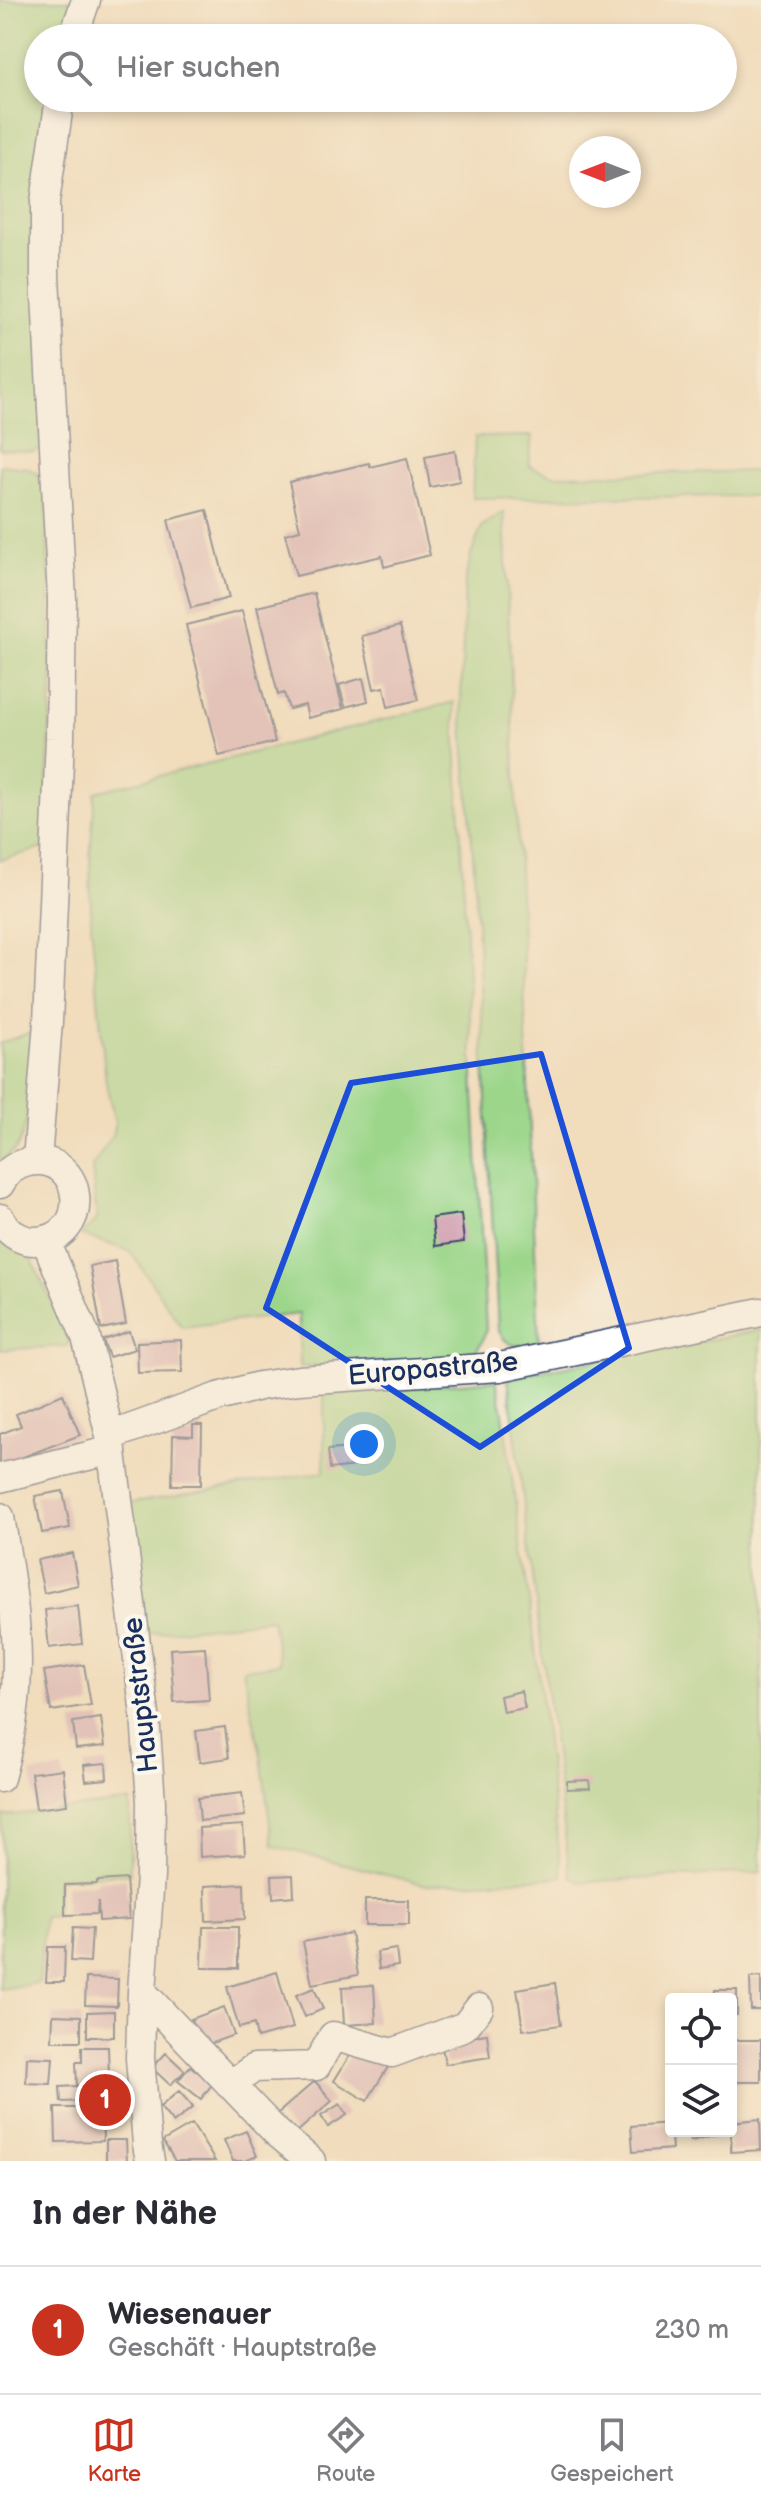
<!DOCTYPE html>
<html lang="de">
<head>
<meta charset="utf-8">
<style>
	:root { --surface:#fff; --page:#f2f2f3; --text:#2b2b33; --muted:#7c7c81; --line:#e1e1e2; --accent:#c8321e }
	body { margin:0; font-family:"Balsamiq Sans",sans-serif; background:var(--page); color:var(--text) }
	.controls { position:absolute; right:24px; bottom:24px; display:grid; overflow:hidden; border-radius:8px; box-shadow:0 4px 12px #0003 }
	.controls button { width:72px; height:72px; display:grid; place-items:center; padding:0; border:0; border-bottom:2px solid var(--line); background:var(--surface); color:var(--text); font:40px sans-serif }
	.compass { position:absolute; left:569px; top:136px; width:72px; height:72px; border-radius:50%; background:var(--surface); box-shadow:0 4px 12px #0003; rotate:270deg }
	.you { position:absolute; left:364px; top:1444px; width:28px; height:28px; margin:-20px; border:6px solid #fff; border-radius:50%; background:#1a73e8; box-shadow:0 0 0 12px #1a73e833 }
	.badge { display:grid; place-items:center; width:52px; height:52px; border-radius:50%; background:var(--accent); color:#fff; font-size:26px; font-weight:700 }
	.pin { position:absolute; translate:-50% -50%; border:4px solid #fff; box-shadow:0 2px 8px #0006 }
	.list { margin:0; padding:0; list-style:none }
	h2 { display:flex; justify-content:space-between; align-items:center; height:104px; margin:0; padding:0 32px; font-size:34px }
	h2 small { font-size:26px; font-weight:400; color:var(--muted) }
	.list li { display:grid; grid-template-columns:52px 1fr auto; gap:24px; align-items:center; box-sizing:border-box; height:128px; padding:0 32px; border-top:2px solid var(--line) }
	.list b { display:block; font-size:30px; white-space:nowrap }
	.list p { margin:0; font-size:26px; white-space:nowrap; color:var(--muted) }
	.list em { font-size:26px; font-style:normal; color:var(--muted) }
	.icon { flex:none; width:44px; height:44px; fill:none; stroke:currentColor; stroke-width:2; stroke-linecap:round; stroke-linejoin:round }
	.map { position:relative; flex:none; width:761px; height:2161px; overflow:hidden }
	.search { position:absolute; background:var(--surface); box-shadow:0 4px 12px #0003; left:24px; right:24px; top:24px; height:88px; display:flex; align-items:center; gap:20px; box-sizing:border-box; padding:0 28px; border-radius:44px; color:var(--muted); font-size:30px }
	.sheet { height:232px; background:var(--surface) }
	nav { display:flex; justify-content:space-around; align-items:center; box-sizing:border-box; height:112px; border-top:2px solid var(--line); background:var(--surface); font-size:22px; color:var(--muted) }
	nav a { display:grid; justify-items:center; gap:4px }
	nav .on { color:var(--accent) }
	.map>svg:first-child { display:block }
	.green { fill:#9cd68a; stroke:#5c8274; stroke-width:2 }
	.building { fill:#d2a2b3 }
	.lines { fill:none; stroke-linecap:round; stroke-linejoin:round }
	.minor-casing { stroke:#3b496c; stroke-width:31 }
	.minor { stroke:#fff; stroke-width:28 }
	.marked { fill:none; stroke:#1d4ed8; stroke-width:6; stroke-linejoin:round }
	.labels { text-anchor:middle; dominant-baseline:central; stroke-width:8; stroke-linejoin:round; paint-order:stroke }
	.street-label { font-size:28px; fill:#1b2f5e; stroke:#fbf7ec }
</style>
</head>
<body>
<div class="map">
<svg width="761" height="2161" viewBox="0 0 761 2161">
	<rect width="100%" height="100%" fill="#fbf7ec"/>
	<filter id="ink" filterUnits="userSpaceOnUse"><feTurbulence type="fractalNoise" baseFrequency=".0125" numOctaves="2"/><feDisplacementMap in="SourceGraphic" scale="16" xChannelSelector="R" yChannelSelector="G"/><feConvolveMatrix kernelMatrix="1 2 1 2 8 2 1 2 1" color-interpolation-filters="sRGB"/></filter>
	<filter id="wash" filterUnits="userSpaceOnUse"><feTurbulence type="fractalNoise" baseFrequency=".006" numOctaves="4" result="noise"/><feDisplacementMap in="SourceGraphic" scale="32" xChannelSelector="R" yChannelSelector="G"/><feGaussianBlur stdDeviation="1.8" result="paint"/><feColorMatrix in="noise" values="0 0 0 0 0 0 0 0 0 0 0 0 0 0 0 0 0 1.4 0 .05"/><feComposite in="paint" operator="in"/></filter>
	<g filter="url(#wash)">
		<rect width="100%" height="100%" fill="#f1dcbc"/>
		<!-- green -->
		<path class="green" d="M0,0h74l-10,38h-26v60h12l-8,350 -9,4 -33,-3z
			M532,436l-3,30 23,9 209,-4v25l-289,2 3,-61z
			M0,465l28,3 18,12 6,208 -8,160 -44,12z
			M504,512l35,832c-21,2 -31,6 -41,-15l-24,-462 -13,-167 4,-119 6,-26 11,-29z
			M454,702l32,628 -4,12 -11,15 -171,10 -1,-53 -117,13 -52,-76 -49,-16 16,-15 -5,-53 20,-31 3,-13 -9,-40 -15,-160 -1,-63 5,-68z
			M35,1031c-2,29 -3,96 -20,119 -4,4 -10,8 -15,12v-119z
			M0,1238l31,20 38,83 -2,5 -67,4z
			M761,1330v542l-182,10 -9,-7 -62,-498z
			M496,1380l7,34 30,215 29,248 -136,8 -153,-39 -12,-90 -18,-87 36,-5 -7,-45 -126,15 -16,-131 194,-31v-78z
			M130,1801v72l-73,6 -1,37 -12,1 -5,66 -39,6 2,-173z"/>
		<g id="blocks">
			<!-- building -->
			<path class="building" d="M455,451l5,30 -30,6 -5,-30z
				M407,458l23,97 -46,12 -2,-11 -86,20 -11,-42 15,-4 -11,-48 80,-19 1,4z
				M207,510l22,88 -38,10 -23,-88z
				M314,593l29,116 -35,9 -3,-13 -16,4 -5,-16 -6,2 -21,-88z
				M242,611l33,131 -56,14 -33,-131z
				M400,626l18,74 -30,7 -4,-20 -10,2 -12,-53z
				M363,678l5,23 -23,6 -6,-22z
				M461,1214l3,28 -29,4 -3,-28z
				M115,1261l11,63 -25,5 -11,-63z
				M129,1331l6,18 -26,8 -6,-17z
				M181,1340l1,32 -44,1 -1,-31z
				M63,1394l17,41 -80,31v-32l21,-8 -5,-12z
				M193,1425h9l-1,60h-29l1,-50 20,1z
				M362,1447l1,18 -33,4 -2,-19z
				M63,1491l7,37 -28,5 -7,-37z
				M72,1553l6,32 -34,8 -7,-33z
				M78,1606l4,38 -33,4 -4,-38z
				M205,1647l4,53 -35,2 -4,-53z
				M84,1665l7,40 -40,6 -7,-40z
				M521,1691l4,17 -22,4 -3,-16z
				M101,1718l4,28 -29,3 -3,-27z
				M225,1727l4,31 -29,4 -4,-31z
				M106,1763l1,16 -21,2 -2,-16z
				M63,1769l4,36 -31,4 -5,-36z
				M589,1780l1,8 -23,1v-8z
				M242,1793l3,23 -45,5 -2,-23z
				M243,1825l2,29 -45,3 -1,-29z
				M293,1875l1,21 -21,2 -1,-22z
				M126,1879l3,40 -30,2 -1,-20 -1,13 -32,1v-30l32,-1v-3z
				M244,1884l1,35 -39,2 -1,-35z
				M365,1900h44v25h-44z
				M203,1927h35v41h-36z
				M73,1928l19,1 -2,33 -19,-1z
				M351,1933l7,42 -46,9 -9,-42z
				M48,1947h17l-1,35h-18z
				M396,1949l2,17 -19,3 -2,-17z
				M277,1972l16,56 -36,10 -3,-14 -15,4 -12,-41z
				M761,1977v33h-10l-1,-32z
				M86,1978l32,1 -1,27 -32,-1z
				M555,1983l6,42 -38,5 -6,-41z
				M374,1985l2,38 -32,2 -2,-38z
				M314,1988l9,21 -18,8 -9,-22z
				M715,1990h22v25h-6v-16h-16z
				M224,2007l10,28 -33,12 -10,-28z
				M114,2011v26h-27v-25z
				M53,2015l28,1v25h-29z
				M487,2034l3,23 -45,7 -4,-23z
				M733,2040h28v42h-27z
				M82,2047h26l2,57h-21v-3l-28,1 -1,-15 17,-1 -1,-24h6z
				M355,2047l33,20 -21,34 -33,-20z
				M166,2053l19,18 -15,14 -18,-17z
				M27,2057l26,1 -2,26 -25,-1z
				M190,2066l23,17 -12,16 -23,-18z
				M315,2081l17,20 -37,33 -18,-20z
				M179,2091l14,16 -20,16 -13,-16z
				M340,2104l7,11 -19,12 -7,-11z
				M55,2108h47l1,33 -47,1z
				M760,2119l1,31 -30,2v-30z
				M670,2123l2,26 -39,3 -2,-26z
				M192,2124l23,37h-40l-12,-20z
				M246,2131l11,25 -12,5h-12l-9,-21z
				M688,2131h37v1l-34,9z
				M106,2140h20l1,21h-21z"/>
		</g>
	</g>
	<g filter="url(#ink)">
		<use href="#blocks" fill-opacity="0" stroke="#3b496c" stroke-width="2"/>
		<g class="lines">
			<defs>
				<path id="minor" d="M73,38l13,-38
					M37,1160l11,-138 12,-284 2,-139 -17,-323v-74l15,-104
					M0,1184c6,-12 15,-19 28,-22 58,-12 66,80 6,79 -14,0 -28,-10 -34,-23
					M46,1241l40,96 24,99 35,279 6,87 -1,74 -8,116 -2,66 7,86 3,17
					M110,1436l108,-39 41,-11 40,-6 201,-13 261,-55
					M0,1478l112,-28
					M0,1517c8,48 17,98 17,146 0,38 -7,79 -17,115
					M142,1992l134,140 35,29
					M230,2085l24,-17 62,-2 17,-30 59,17 73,-27 14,-18"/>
			</defs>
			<!-- minor casing -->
			<use href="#minor" class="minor-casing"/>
			<!-- minor -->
			<use href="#minor" class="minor"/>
		</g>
	</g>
	<!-- marked area -->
	<path d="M0 0H761V2161H0ZM541,1054l88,294 -149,99 -214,-139 85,-225z" fill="#f1dcbc" fill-opacity=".55" fill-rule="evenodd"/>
	<path class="marked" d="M541,1054l88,294 -149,99 -214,-139 85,-225z"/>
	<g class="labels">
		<!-- street labels -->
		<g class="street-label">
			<text transform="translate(433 1369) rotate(-5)">Europastraße</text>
			<text transform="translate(141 1695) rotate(-96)">Hauptstraße</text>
		</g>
	</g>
</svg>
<div class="controls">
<button><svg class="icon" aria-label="locate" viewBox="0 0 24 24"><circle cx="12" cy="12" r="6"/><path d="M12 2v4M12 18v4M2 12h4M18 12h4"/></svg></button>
<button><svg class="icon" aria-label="layers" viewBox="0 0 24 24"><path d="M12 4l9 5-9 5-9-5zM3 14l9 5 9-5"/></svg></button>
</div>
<svg class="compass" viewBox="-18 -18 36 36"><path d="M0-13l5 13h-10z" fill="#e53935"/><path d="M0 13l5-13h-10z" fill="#7c7c81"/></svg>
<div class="you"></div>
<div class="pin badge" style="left:105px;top:2100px">1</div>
<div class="search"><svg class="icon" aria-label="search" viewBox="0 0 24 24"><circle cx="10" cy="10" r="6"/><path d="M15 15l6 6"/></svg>Hier suchen</div>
</div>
<section class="sheet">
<h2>In der Nähe<small></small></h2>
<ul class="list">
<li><span class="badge">1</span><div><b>Wiesenauer</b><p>Geschäft · Hauptstraße</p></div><em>230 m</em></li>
</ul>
</section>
<nav>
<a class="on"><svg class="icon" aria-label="map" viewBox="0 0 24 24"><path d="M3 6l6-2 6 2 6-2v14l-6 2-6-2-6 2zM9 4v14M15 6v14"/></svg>Karte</a>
<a><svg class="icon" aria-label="directions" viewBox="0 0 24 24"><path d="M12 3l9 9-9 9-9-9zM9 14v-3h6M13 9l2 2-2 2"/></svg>Route</a>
<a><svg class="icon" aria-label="saved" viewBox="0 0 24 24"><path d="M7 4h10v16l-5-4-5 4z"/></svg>Gespeichert</a>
</nav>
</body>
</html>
